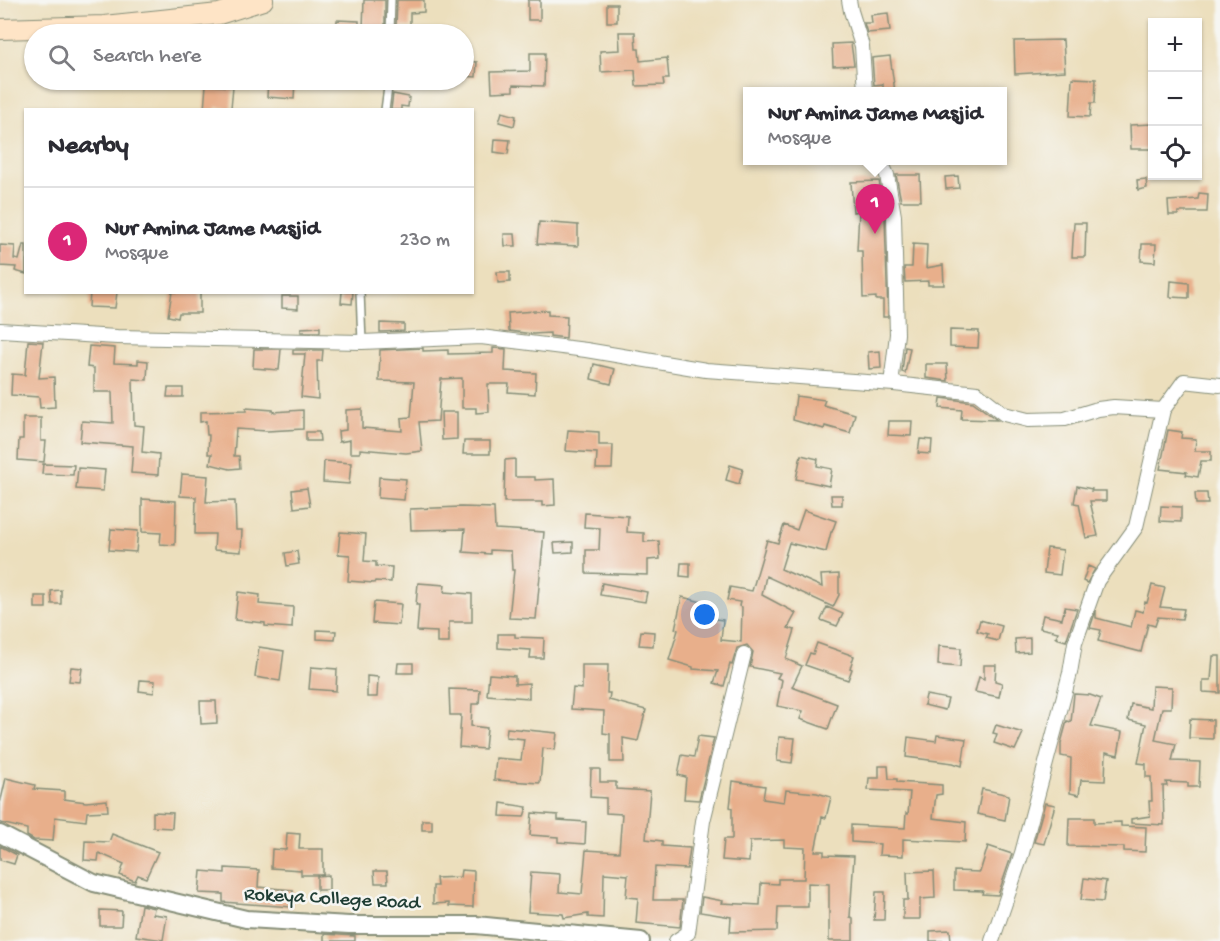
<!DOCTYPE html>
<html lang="en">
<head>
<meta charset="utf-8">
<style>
	:root { --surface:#fff; --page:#f2f2f3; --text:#2b2b33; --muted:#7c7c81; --line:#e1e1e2; --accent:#db2777 }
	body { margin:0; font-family:"Gochi Hand",sans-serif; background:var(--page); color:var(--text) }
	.controls { position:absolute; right:18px; top:18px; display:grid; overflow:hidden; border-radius:0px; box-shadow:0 2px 4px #0004 }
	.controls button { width:54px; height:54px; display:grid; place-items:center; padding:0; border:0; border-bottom:2px solid var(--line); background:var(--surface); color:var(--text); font:30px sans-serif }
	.you { position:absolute; left:705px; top:615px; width:21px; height:21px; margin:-15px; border:4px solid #fff; border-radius:50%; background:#1a73e8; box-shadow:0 0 0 9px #1a73e833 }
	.badge { display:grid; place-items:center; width:39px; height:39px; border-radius:50%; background:var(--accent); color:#fff; font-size:20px; font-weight:700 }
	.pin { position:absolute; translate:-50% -50px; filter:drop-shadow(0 2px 3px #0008) }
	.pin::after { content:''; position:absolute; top:32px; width:21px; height:18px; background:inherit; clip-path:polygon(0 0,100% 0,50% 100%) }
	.popup { position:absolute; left:743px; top:87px; width:264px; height:78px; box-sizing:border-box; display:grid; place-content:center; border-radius:0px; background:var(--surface); filter:drop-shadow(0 2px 4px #0005); font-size:20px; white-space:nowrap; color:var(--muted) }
	.popup b { font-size:22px; color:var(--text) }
	.popup::after { content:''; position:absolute; left:50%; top:100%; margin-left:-12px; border:12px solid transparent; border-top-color:var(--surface) }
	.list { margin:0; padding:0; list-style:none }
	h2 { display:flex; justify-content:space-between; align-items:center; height:78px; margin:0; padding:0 24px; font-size:26px }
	h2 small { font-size:20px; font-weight:400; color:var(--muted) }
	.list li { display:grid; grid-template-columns:39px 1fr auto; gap:18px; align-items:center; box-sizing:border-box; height:108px; padding:0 24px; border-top:2px solid var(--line) }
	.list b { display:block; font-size:22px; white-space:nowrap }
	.list p { margin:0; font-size:20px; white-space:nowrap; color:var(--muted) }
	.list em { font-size:20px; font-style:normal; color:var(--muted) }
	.icon { flex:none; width:33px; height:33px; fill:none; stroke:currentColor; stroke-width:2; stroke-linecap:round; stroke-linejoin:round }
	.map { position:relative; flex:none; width:1220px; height:941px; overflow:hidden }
	.search { position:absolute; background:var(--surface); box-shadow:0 2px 4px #0004; left:24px; top:24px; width:450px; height:66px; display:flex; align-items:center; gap:15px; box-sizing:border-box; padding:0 21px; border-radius:33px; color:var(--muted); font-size:22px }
	.panel { position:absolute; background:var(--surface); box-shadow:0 2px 4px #0004; left:24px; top:108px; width:450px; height:186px; border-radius:0px }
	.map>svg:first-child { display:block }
	.building { fill:#e8af8b }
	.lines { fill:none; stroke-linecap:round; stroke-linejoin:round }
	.service-casing { stroke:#868e78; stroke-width:10 }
	.minor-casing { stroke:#868e78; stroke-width:16 }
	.tertiary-casing { stroke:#868e78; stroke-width:20 }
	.secondary-casing { stroke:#868e78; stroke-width:22 }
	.service { stroke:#fff; stroke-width:7 }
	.minor { stroke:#fff; stroke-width:14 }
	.tertiary { stroke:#fff; stroke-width:16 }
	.secondary { stroke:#fee4c6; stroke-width:20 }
	.labels { text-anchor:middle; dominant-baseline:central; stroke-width:5; stroke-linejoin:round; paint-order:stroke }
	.street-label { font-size:20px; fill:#1f3d34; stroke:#f6f6f2 }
</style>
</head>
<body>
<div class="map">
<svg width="1220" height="941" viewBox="0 0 1220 941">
	<rect width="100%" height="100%" fill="#f6f6f2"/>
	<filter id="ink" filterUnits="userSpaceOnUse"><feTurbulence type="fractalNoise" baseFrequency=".0167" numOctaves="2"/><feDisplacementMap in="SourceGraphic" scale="12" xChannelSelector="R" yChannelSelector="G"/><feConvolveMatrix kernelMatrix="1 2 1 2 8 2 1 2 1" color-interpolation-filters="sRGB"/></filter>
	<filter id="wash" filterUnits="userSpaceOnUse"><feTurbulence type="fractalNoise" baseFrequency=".008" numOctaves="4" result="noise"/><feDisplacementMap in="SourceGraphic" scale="24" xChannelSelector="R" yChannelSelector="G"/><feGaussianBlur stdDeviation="1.35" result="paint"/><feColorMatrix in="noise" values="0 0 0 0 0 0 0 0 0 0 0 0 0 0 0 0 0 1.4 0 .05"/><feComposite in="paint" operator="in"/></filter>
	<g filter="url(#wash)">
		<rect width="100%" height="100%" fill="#ecdfbd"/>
		<g id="blocks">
			<!-- building -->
			<path class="building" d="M364,0h21v28h-22z
				M397,0h27v12l-14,1v14h-14z
				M528,0h12v20h-12z
				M607,4h10v18h-10z
				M888,13l2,18 -23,2 -3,-10h8l-1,-8z
				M337,20l22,1v13h-23z
				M619,32h16l1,17h3l1,12 27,-3 2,21h-6l1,6 -28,1 -1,-16 -34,2 -1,-21 20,-1z
				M1063,40l2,31 -50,3 -1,-33z
				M851,43l3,22 -21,1 -1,-22z
				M530,53h15l-1,33 -31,-1v6l-21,1 -1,-20 39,-1z
				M890,56l5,36h-12v-8l-9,1 -2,-27z
				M464,61l13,1 -1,15 -12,-1z
				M1072,78l24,1 -1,24h-4l-1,14 -20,-1z
				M268,80h27l-1,19 -27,-2z
				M206,85l27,2 -2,21 -15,-1v3h-12z
				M393,94l16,3 -1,10 -7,-1v4h-10z
				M502,112l14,4 -2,10 -15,-4z
				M1152,124v25h-21l-1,-24z
				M495,139l15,1 -2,14 -14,-2z
				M896,175h24l1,26h-20z
				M958,176l1,12 -13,1 -1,-12z
				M1146,179l1,9 -9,2 -1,-10z
				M879,181l6,36 3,100h-5v-17h-7v-3l-13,1 -1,-47h-5l2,-40 -6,1 -2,-30z
				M1199,193l9,1 -1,18h-29v3h-9l-1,-14 30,-2z
				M539,222l39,3v21l-41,-2z
				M1074,223h12l-1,34h-13z
				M504,234h11l1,12h-11z
				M913,244l14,1 -1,23 17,-3 1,20h-16v-4l-23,1 -1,-15h8z
				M1142,244h14l-1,18 -14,-1z
				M0,245l15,1 -1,13 5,1 4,-15h3v29l-11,-3 1,-4 -16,-1z
				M497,272h13v10l-12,1z
				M1171,281l18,2v15l-19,-1z
				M90,292h27l-2,16 -26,-1z
				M172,292h28v21h-21l-1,5 -10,-2z
				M342,292h11l-1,12 -11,-1z
				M282,296h16v13l-16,-1z
				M548,310v5l19,1 -1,22 -16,-2v-3l-17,1 -24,-3 -1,-18z
				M380,323l24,1v7l-24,1z
				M320,327v5h-19v-4z
				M950,330l29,1 -1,17 -28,-1z
				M28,341l15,1 -4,36 15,-1 1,30 -15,1 -1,-11 -28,-2 1,-21 13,1z
				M89,346l26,2 -1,15 24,1v-4l10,1 -1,19 -14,-1 1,46 10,1 -2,26 17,2 -1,21 -27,-2 2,-27 -53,-4 2,-21 31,2 -1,-31h-18v-24l-7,-1z
				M905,347l5,1 -5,25 -3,-1z
				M423,348v3l25,-1v4l45,-1v-5l13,1 -1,22 31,2 -1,21 -27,-2 1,-8h-21l1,28 -13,1v-5h-14v-30l-21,1 -3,42 -19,1 3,29 -16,2 -46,-4v4h-10v-13l-11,2 -1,-11 8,-1v-20l16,-1v19l40,3 -1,-13 10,-1 3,-35 -35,-1 1,-31z
				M254,349h27l-2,21 -26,-2z
				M293,350h30l-1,11h-5l1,38 -17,-2 4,-43h-12z
				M880,351l1,17 -12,1 -1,-17z
				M594,364l21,5 -4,15 -20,-5z
				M926,364h21l1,17 -22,-3z
				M168,388h15v9h-16z
				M796,396l29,4 -2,5 32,9 -5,19 -25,-7 -1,3 -31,-9z
				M941,398l32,4 24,18 -36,-1 1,-9 -22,-2z
				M246,408l27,2v2l30,-2v19l-36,2 -31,-2 -2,27h5l1,12 -10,1 -20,-5 2,-10h-4l1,-19h-2l-1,-14 -6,1v-10l46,-1z
				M441,412h16v27l-15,1z
				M23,418h18v23h5l-2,21 -26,-2 1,-21h4z
				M889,421h23l-1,15 -23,-1z
				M568,430l31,2v13h14l-1,24h-16l1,-16 -31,-2z
				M1168,430l14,2 -1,6 15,1 -1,12h16v10h-10l-3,16 -12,-2 1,-3 -27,-3z
				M306,432h13l1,9h-14z
				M920,439l12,1 -1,14 -13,-1z
				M464,441h26v13h-27z
				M801,455l17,4 -1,7 15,3 -3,17 -33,-7z
				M515,459v18h20v3l19,-1 1,26 -13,1v-4h-38l1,-42z
				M324,461l27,2 -2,21 -26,-2z
				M43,464l31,1 -1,10 -31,-1z
				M730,465l13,4 -4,15 -13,-4z
				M78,468l27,2 -2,21 -27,-2z
				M182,474l26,2 -2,26 29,-1 1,29h6l-1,22 -27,-2 1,-16h-20l1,-37 -16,-1z
				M379,477l27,2 -2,21 -26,-2z
				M1077,486l15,3 -1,2h15v10h-16l8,35 -12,2 -7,-34 -5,-1z
				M307,488l3,18 -16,2 -2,-18z
				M1195,493h12l1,11h-12z
				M831,495h11v10h-10z
				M142,499l34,2 -1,44 -15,-1 1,-11 -19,-1z
				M1161,506l20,1v15l-21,-1z
				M461,507l33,1 1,21 49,3 -8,87 -27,-1 5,-48h-2l-1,-19 -21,-1v4l-27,-2 2,-23 -54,1 -1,-21z
				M804,510l32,11 -4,11h-1l-5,20 -37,-9 -8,26 41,18 -1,-12 18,-1v21l-6,12 -67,-31 -4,19 34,18 -8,15 7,2 -9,29 16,7 -10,21 45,17 -9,25 -28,-10 3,-8 -26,-5 5,-26 -5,-2 3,-5 -30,-6 3,-15 -6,-7 -10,3 -5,17 -2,-1 -6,22 -10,-3 4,-12 -25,-2v-2l-24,-7 9,-30 -3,-1 7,-32 20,5 -3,15 24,3 -2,20 20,2 1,-35 -3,-1 1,-4 -13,-2 3,-13 22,4 15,-51 11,3 6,-18 13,5z
				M585,513l43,3 -1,16 17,1v9l15,-1 1,18 -12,1v15l-62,-2v-23h13l1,-22 -16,-1z
				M111,529l27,2 -2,21 -27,-2z
				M340,532l26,2 -2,27 12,1v4l16,1 -1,15 -16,-1 -1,2 -26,-2 2,-26 -12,-1z
				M573,542v10l-18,1 -1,-10z
				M1047,548l16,2 -3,25 -16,-2z
				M297,551l2,13 -12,2 -2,-13z
				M681,563h9v14l-10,-1z
				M1088,566l7,3 -8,14 -4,-2z
				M418,583l27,2 -1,7 28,2v28h-23v21h-12v-11l-20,-1 2,-26h-3z
				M602,583l45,9 -2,10 -45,-7z
				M1152,585l13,3 -5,19 24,2 -2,10 -24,-2 -3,9 -7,-2 -7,28 -43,-11 3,-11 -11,-2 6,-18v8l35,9 4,-17 8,2 2,-10 2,1z
				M61,590v14h-9l-1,-13z
				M238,592l22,3 -1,9 34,3 -1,21 -27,-2v-3l-30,-3z
				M35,596h11v12h-11z
				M374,602l27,2 -2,21 -27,-2z
				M827,607l16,7 -6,12 -16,-6z
				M1065,607l12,2 -11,32 -10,-3 2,-6 -18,-4 3,-13 19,4z
				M980,620l22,6 -4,15 -12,-3 2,-4 -11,-3z
				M317,630l19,1 -1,9 -18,-1z
				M641,631l13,1 -1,14 -14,-1z
				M498,634h17v3l29,1 -1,20h-13l1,-8 -33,-2z
				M1030,638v14l-14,1 -1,-14z
				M817,643l37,13 -4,12 2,1 -4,11 -43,-15 5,-12 3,1z
				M939,646l22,2 -1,19 -22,-2z
				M259,647l25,4 -4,30 -25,-4z
				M1213,656h7v37l-17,-1v-12h8z
				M398,663h15v10h-16z
				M582,665h26l-1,28h3l-1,7 37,10 -8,31 -15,-3 1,24h-14v-28l-7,-1 1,-22 -33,-2 2,-21 9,1z
				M984,665h12l-1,16 7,2 -3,14 -24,-5 4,-15 5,2z
				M71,667l11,1 -2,14 -11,-1z
				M311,667l26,2 -1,22 -27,-2z
				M489,674l26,2v8l14,-1v15l-42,-3z
				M367,676l11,1 -1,20h-10z
				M140,680l15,1 -1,12 -15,-2z
				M1152,686l20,1 -1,21h-9l-7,32 21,4 -4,17 28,1 -1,25h-11v-4l-22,-1 1,4h-4l1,39 -33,-2v-4l19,-3 -1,-15h3l-1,-24h-5v-13l-8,-1 8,-39 -18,-4 3,-16 20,4z
				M449,689l31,1 -1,14h-7l-1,22 16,2 -2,21 -26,-2 2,-32h-11z
				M1074,694l16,1 11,4 -10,27 31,6 -4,23 -12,-3 -1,29 -24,-1 -2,15 -9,-2 1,-35 -10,-2v-13l6,-22 4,1z
				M926,695l22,4 -3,11 -21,-5z
				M200,701h16l1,22 -16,1z
				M1190,719l23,1v19l-24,-1z
				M996,725l27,8 -8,17 -21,-7 3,-9 -4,-1z
				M507,728l50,5 -2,17 -12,-2 -3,35 -46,-3 2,-22 25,2 3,-21 -18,-2z
				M937,735l29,4 -4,27 -9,-3 -47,-6 2,-20 28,4z
				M698,736l16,2 -15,62 -15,-1 2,-22 -8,-2 4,-20 12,2z
				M779,737l16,1 -3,25 -15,-2z
				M879,766h9l1,13h8v3l45,3v9l-6,1 -3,23 33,4 -1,20 -62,-3v17l-24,-1 1,-11 -29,-2v-17l54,3 1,-15 2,1 2,-22 -42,-2 1,-12h10z
				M591,769h9v13h16v7l34,2 -4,48 16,2v5l28,2 -3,21 -32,-2 -2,33h30l-3,27 -44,-4 2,-25 -12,-1 2,-22 -24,-2 -1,45 -15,-1v-3l-24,4 -1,-4 -35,-2 3,-40 29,2 -1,18 23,2 4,-44 33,2 3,-38 -16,-1v-15l-16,-1z
				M6,778l29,7 -1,4 30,2v8l22,3 21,-2 1,11 -21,1 -1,9 -31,-4 -2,24 -19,-1 -7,-4v-7l-27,-6v-19z
				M733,781l32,5 -2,13 21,3 2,-12 31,3 14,4 -5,21 -4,-1 -7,34h9v4l30,1 -4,61 3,1v23h-24v-57l-21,-1v24h-30l-1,24 -47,1 1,-15 -31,-5 2,-15 21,4 -1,2 38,2 1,-22 17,1v-5h26l1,-31 -21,-1v-7l-34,1 -1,21 -27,-2 2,-21h8v-31l-2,-1z
				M982,789l27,6 -4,25 -28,-6z
				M501,803l26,4 -3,10 -24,-1z
				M1045,803l10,2 -11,39 -10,-2z
				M153,812l20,1 -1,15 -19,-1z
				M532,813l26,2v5l28,2 -1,22 -27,-2v-5l-28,-2z
				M1069,818h25v5l27,-1v4l25,1 -1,25 -21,-1v-4l-56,-1z
				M422,820h10v10h-10z
				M287,833l13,1 -1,15h24v26h-22v-5l-30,-2 1,-19 14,1z
				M112,834l46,18 -12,26 -8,-3 -3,6 -15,-6 4,-11 -25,-11 -1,8 -14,-1 1,-19 24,1z
				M0,846l17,9 -3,9 -14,-4z
				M988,846l24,8 -14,41 -16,-1 1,-3 -29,-1v-19l26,1z
				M225,868l34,2 -1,17 35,3 -1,17 -69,-5v-8l-24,-1 2,-22 24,2z
				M461,870l13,1 -1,36 -24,-1v-3l-16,1v-18h4l-1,-8 24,-1z
				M374,871h13l1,12h-13z
				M934,871l1,27 -15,1v20h-17v-19h5l-1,-28z
				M329,875v15h-12v-14z
				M1084,878l22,3 -3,21 -22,-2z
				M876,892h9l-1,28h-10z
				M141,905l13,3 -1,6 14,2 -4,24 -27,-4z
				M100,910l22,1 -1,15h-21z
				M950,930l1,11h-21v-10z
				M324,934l31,2v5h-31z"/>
		</g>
	</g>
	<g filter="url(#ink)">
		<use href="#blocks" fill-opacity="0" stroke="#868e78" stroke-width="1.5"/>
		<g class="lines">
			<defs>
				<path id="service" d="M390,34l1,-34
					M385,110l4,-30
					M360,292l2,50"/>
				<path id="minor" d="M849,0l2,11 11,35 3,46
					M880,160l7,15 7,41 3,118 -5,42 2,8
					M0,330l117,7 245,5 119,-5 105,13 120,20 188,14 83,9 27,21 24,6 37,-1 33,-10 16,-2 49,3 21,-29 36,4
					M676,941l12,-8 15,-112 41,-167
					M992,941l30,-88 48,-180 5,-30 22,-62 39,-54 27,-117"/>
				<path id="tertiary" d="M0,834l94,49 152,36 103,6h127l165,16"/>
				<path id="secondary" d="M0,29l104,-3 115,-12 44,-14"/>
			</defs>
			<!-- service casing -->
			<use href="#service" class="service-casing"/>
			<!-- minor casing -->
			<use href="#minor" class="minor-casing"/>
			<!-- tertiary casing -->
			<use href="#tertiary" class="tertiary-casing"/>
			<!-- secondary casing -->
			<use href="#secondary" class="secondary-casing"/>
			<!-- service -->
			<use href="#service" class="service"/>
			<!-- minor -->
			<use href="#minor" class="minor"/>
			<!-- tertiary -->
			<use href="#tertiary" class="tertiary"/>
			<!-- secondary -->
			<use href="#secondary" class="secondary"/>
		</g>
	</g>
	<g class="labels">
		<!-- street labels -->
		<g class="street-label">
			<text transform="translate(332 900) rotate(3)">Rokeya College Road</text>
		</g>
	</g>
</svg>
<div class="controls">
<button>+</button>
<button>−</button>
<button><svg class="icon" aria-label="locate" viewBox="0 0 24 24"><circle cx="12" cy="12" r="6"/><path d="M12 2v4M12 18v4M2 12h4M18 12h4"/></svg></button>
</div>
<div class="you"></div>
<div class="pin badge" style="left:875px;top:234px">1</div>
<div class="popup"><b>Nur Amina Jame Masjid</b>Mosque</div>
<div class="search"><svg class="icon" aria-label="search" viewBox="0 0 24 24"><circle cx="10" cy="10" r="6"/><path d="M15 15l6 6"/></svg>Search here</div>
<section class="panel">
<h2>Nearby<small></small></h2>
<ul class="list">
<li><span class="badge">1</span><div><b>Nur Amina Jame Masjid</b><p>Mosque</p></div><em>230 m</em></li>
</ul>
</section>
</div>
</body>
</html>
